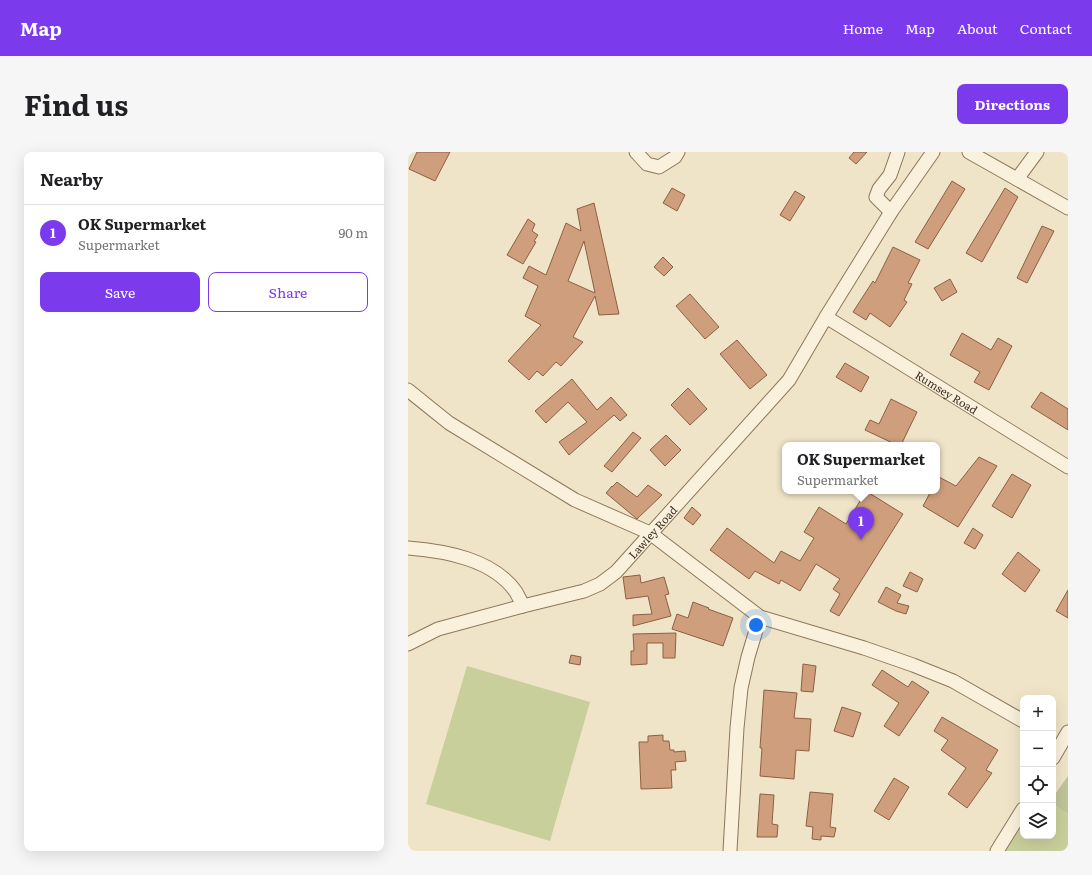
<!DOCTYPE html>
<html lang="en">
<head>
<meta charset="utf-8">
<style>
	:root { --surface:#fff; --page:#f6f6f6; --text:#202124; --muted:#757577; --line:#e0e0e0; --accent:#7c3aed }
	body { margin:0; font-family:Literata,serif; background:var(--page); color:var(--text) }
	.controls { position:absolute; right:12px; bottom:12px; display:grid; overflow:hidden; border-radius:8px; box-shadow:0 4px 16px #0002 }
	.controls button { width:36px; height:36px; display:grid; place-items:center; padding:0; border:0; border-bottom:1px solid var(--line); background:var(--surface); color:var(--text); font:20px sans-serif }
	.you { position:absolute; left:348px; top:473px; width:14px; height:14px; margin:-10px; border:3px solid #fff; border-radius:50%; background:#1a73e8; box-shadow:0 0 0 6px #1a73e833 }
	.badge { display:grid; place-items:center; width:26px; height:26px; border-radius:50%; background:var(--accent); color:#fff; font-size:13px; font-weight:700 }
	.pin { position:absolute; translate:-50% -33px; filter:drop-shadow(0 1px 2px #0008) }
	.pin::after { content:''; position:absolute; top:21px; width:14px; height:12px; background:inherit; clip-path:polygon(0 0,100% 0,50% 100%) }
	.popup { position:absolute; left:374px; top:290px; width:158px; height:52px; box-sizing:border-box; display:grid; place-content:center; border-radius:8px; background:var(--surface); filter:drop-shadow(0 1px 3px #0005); font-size:13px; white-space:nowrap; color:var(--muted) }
	.popup b { font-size:15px; color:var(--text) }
	.popup::after { content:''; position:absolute; left:50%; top:100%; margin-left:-8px; border:8px solid transparent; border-top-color:var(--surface) }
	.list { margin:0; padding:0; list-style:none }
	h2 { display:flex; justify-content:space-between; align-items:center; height:52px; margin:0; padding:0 16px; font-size:17px }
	h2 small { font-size:13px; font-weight:400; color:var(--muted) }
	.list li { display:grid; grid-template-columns:26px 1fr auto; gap:12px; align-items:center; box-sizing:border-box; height:56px; padding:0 16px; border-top:1px solid var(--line) }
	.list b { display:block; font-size:15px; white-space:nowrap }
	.list p { margin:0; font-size:13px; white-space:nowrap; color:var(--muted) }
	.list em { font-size:13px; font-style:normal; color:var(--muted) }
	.actions { display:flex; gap:8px; padding:12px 16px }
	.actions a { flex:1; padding:9px 0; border:1px solid var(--accent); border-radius:8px; text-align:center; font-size:14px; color:var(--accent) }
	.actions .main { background:var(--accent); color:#fff }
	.icon { flex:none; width:22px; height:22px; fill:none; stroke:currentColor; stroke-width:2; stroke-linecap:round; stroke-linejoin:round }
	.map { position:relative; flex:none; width:660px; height:699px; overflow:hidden; border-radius:8px }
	header { display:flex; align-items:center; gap:24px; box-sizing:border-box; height:56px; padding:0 20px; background:var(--accent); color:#fff }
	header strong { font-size:19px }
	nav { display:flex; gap:22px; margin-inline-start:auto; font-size:14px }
	.intro { display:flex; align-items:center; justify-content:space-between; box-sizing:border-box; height:96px; padding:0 24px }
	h1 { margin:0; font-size:28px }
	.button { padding:10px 18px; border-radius:8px; background:var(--accent); color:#fff; font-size:14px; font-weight:700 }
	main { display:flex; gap:24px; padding:0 24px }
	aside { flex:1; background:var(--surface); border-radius:8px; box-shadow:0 4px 16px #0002 }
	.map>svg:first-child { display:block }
	.green { fill:#c9cf9b }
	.cemetery { fill:#bfc49a }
	.building { fill:#cf9f7d; stroke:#8d5f41; fill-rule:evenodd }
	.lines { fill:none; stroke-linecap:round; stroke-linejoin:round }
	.minor-casing { stroke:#8d765c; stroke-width:15 }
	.minor { stroke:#faf1dc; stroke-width:13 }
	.labels { text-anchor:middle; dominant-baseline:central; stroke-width:3; stroke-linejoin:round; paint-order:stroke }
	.street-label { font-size:11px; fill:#3d2e20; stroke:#f7eed8 }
</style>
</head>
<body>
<header>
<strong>Map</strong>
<nav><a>Home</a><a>Map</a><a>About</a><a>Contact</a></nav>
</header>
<div class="intro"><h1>Find us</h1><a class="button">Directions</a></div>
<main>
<aside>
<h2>Nearby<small></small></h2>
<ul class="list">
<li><span class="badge">1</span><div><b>OK Supermarket</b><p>Supermarket</p></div><em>90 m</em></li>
</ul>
<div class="actions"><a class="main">Save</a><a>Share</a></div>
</aside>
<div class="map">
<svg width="660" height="699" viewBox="0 0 660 699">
	<rect width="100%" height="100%" fill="#f0e4c8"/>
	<!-- green -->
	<path class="green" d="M59,514l123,36 -40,139 -124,-37z
		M645,652l15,10v37h-71l26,-42v27h30z"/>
	<!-- cemetery -->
	<path class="cemetery" d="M660,624v38l-15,-10v-7z"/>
	<!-- building -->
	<path class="building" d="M9,0h33l-15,29 -26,-12z
		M446,0h13l-11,12 -7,-6z
		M544,29l13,8 -37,60 -13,-7z
		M264,36l13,7 -8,16 -14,-8z
		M597,36l13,9 -36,65 -16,-9z
		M387,39l10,6 -15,24 -10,-6z
		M186,51l25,111 -20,1 -4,-19 -22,41 10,5 -22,24 -5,-4 -13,14 -6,-5 -8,9 -21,-19 33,-36 -16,-9 13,-30 -15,-8 6,-12 17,9 20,-52 15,8 -4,-22zM176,89l11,52 -27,-12z
		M120,67l7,5 -3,7 6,4 -4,6 2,1 -13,22 -16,-9z
		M634,74l12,5 -27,52 -10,-5z
		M485,95l27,13 -12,23 4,1 -8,16 3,2 -17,25 -20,-14 -4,7 -13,-8 20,-31 2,2z
		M255,105l10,10 -9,9 -10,-9z
		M542,127l7,13 -15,9 -8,-13z
		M282,142l29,33 -14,12 -29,-33z
		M554,181l29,17 7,-12 14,8 -23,44 -15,-8 6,-10 -30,-17z
		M329,188l30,35 -17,14 -30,-35z
		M437,211l24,14 -8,15 -25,-15z
		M164,227l25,31 14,-13 16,18 -7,6 -6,-6 -45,40 -10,-13 28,-20 -19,-20 -22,21 -11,-12z
		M280,236l19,21 -17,16 -19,-20z
		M633,240l27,17v21l-37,-23z
		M483,247l26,13 -16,33h-4l-32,-15 5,-10 9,4z
		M225,280l8,6 -29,34 -8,-6z
		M258,283l15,15 -16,16 -15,-16z
		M571,305l18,9 -39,61 -35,-21 8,-15h6v-15l19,10z
		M604,322l19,11 -19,33 -20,-12z
		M209,330l20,15 11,-12 14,10 -25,24 -31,-26 6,-7v1z
		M458,339l37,23 -64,102 -9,-5 10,-17 -7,-5 7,-10 -24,-15 -16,27 -19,-11 -2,4 -24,-13 -6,8 -39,-29 17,-22 47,35 7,-12 19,10 14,-23 -10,-6 15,-25 27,17z
		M284,355l9,8 -8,10 -9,-7z
		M565,376l10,7 -8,14 -11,-6z
		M610,400l22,18 -15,22 -23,-18z
		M502,420l13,7 -6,13 -14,-6z
		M232,423l1,8 23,-6 5,17 -4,1 6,21 -38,10v-11l19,-1 -4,-18 -22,3 -3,-22z
		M478,435l15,8 -4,8 12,3 -3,8 -10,-3 -18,-9z
		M660,438v28l-12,-7z
		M285,450l16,6 -1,1 25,9 -10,28 -51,-17 5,-15 11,4z
		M268,481l-1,25h-12v-15h-16v21l-16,1v-14h3l-1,-17z
		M163,503l10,2 -1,8 -11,-2z
		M395,512l13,2 -3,26 -12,-1z
		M474,518l26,17 4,-6 17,11 -30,44 -15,-10 15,-23 -27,-18z
		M356,538l33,3 -3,25 17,1 -2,32 -13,-1 -2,29 -34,-3 2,-28h-2z
		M434,555l19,6 -8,24 -19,-6z
		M534,565l56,33 -12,20 6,3 -25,35 -19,-14 18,-26 -25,-18 7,-10 -14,-9z
		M255,583v6h6l1,9h4v2l11,-1 1,10 -11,1 1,8h-5l1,18 -31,1 -2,-47h9v-6z
		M486,626l15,9 -20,33 -15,-9z
		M402,640l23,2 -3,33 6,1 -2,9 -13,-1v4l-9,-1 1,-12 -7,-1z
		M352,642l14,1 -2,29 6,1 -1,12h-20z"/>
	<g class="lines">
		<defs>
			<g id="minor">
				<path d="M228,0l11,12 12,3 16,-10 3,-5"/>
				<path d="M561,0l99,56"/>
				<path d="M609,27l20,-27"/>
				<path d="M483,60l-15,-15 3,-8 11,-14 8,-23"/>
				<path id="s1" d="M418,165l242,150"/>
				<path d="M0,238l41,33 126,77 75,33 110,84 104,31 49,17 40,16 70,40"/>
				<path d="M0,396c37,3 85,11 108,44 2,4 5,9 7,14"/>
				<path id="s2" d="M0,492l30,-15 85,-23 61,-15 16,-7 16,-12 173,-192 37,-63 65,-105 42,-60"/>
				<path d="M645,606l15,-26"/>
				<path d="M322,699l7,-123 4,-40 7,-31 12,-40"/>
				<path d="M589,699l26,-42"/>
			</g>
		</defs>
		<!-- minor casing -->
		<use href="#minor" class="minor-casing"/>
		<!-- minor -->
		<use href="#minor" class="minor"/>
	</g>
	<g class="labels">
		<!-- street labels -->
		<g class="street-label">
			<text stroke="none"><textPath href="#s1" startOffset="142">Rumsey Road</textPath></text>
			<text stroke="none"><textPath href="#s2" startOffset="276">Lawley Road</textPath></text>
		</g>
	</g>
</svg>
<div class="controls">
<button>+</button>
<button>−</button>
<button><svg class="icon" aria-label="locate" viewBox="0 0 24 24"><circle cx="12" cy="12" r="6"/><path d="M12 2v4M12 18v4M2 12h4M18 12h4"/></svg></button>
<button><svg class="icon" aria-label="layers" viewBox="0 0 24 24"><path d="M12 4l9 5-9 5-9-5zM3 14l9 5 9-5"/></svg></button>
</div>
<div class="you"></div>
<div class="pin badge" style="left:453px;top:388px">1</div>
<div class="popup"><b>OK Supermarket</b>Supermarket</div>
</div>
</main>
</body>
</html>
